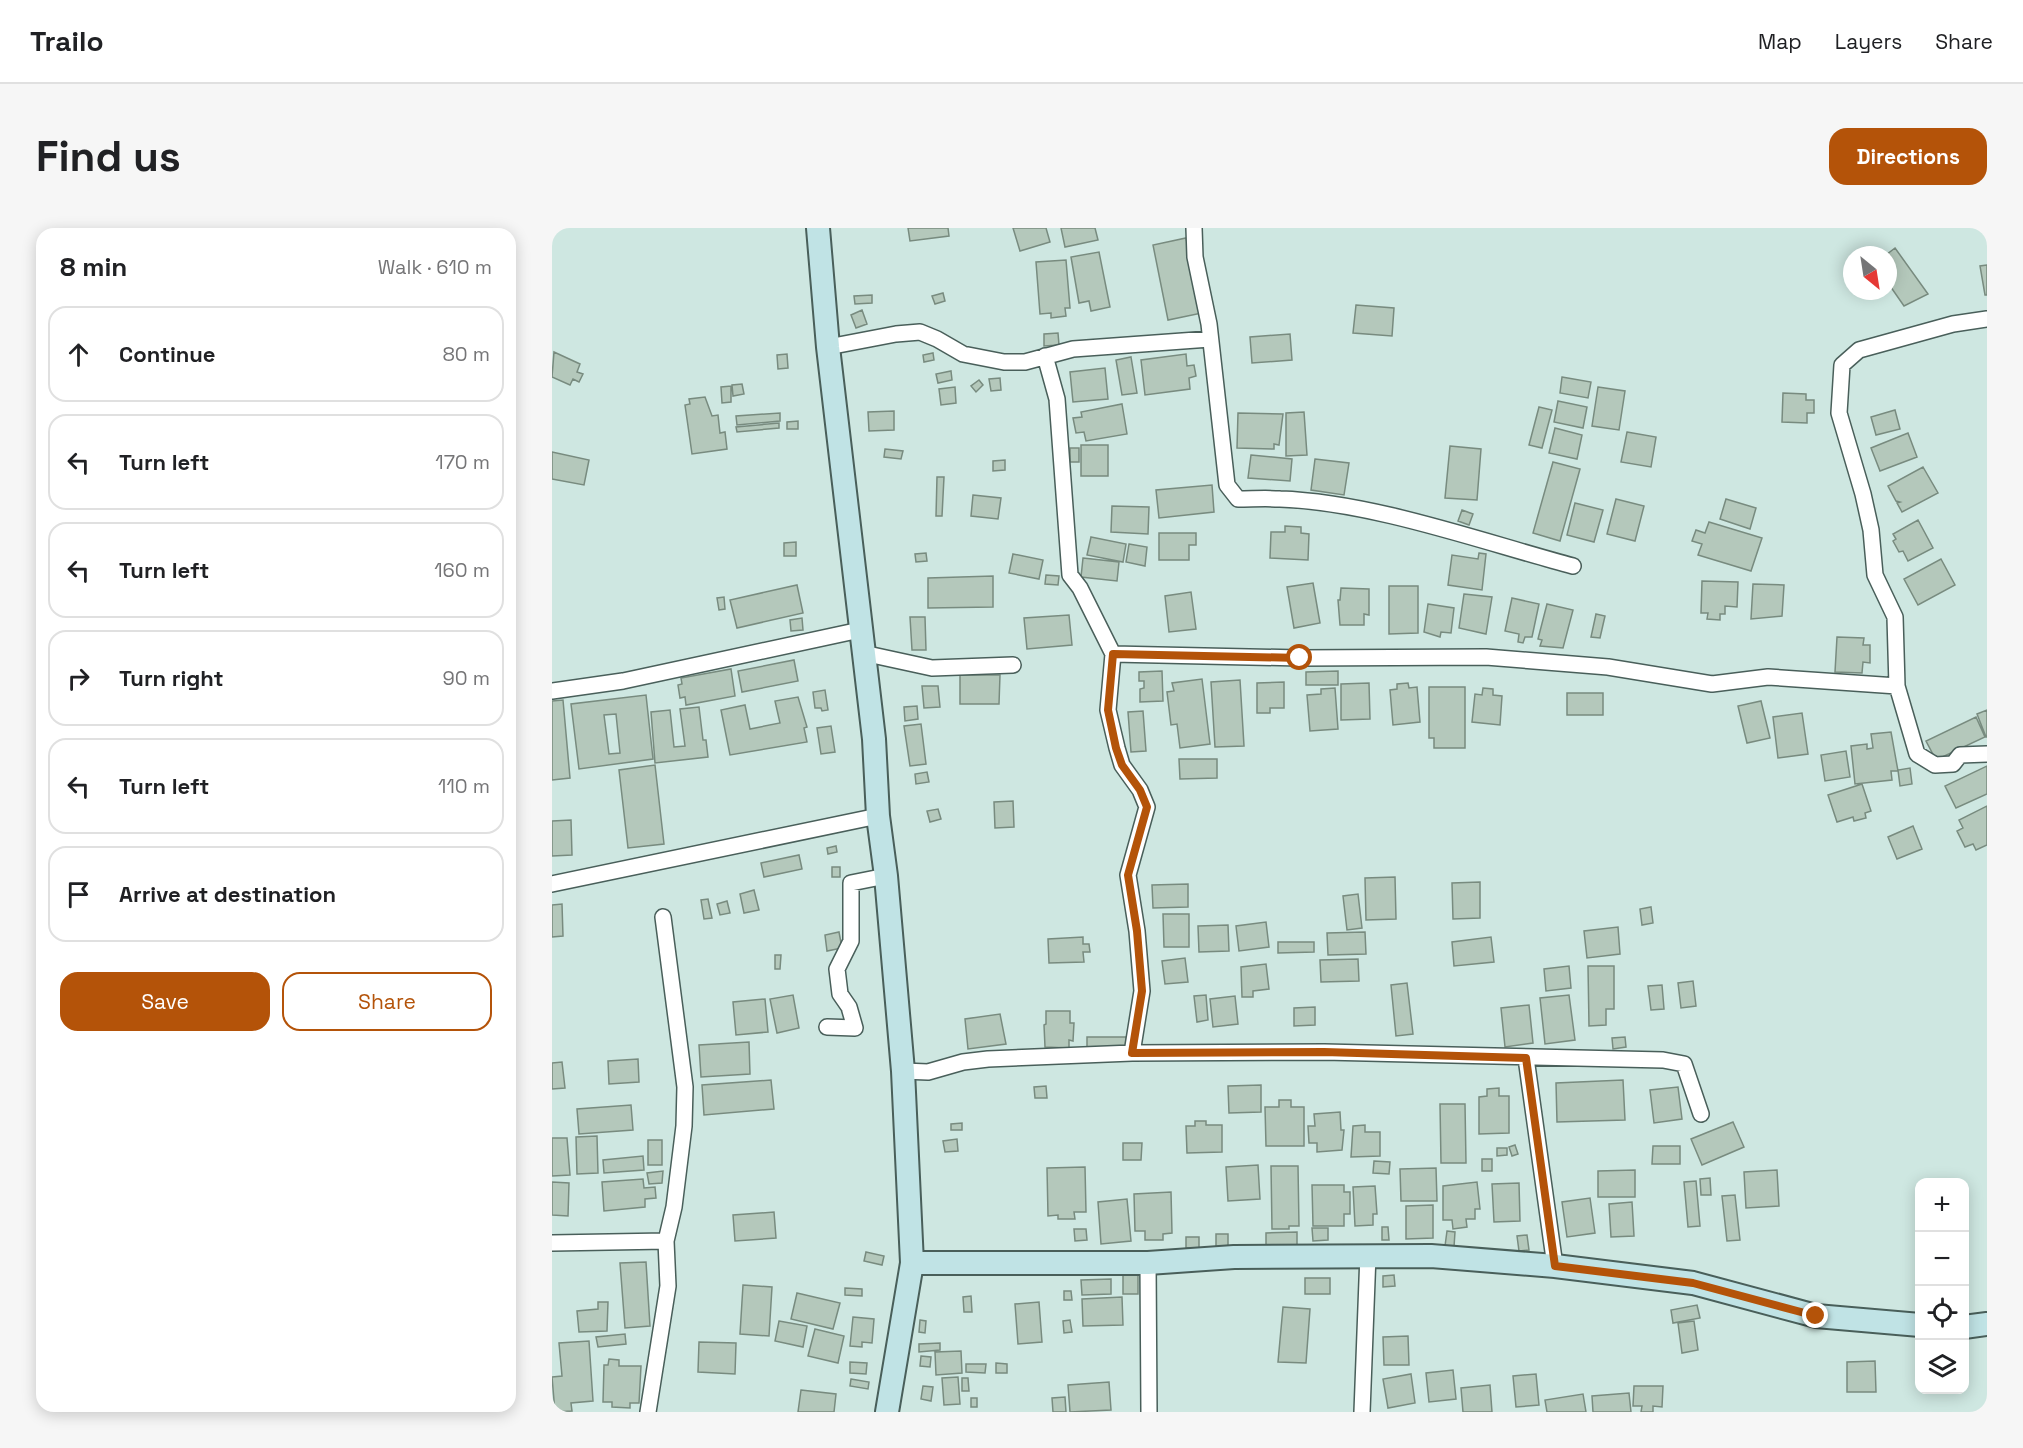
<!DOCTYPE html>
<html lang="en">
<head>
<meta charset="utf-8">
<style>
	:root { --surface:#fff; --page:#f6f6f6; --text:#202124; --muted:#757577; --line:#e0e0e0; --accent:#b45309 }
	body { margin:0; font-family:"Space Grotesk",sans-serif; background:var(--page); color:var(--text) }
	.controls { position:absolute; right:18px; bottom:18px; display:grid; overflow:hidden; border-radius:12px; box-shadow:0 3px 15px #0003 }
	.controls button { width:54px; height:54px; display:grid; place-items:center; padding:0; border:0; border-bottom:2px solid var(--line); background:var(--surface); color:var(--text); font:30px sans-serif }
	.compass { position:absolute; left:1291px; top:18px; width:54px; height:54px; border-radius:50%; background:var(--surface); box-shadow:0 3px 15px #0003; rotate:150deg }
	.stop { position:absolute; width:18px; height:18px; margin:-14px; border:4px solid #b45309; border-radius:50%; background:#fff }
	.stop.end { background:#b45309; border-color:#fff; box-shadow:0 2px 6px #0008 }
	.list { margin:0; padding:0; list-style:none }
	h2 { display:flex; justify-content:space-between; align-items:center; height:78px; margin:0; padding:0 24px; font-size:26px }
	h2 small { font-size:20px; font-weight:400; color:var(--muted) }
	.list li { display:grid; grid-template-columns:39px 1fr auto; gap:18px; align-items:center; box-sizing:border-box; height:96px; margin:0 12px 12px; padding:0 12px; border:2px solid var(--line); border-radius:18px }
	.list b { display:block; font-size:22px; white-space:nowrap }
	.list em { font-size:20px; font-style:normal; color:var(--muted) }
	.actions { display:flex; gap:12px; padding:18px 24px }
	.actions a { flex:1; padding:14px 0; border:2px solid var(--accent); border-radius:18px; text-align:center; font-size:21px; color:var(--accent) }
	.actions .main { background:var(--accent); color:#fff }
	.icon { flex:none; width:33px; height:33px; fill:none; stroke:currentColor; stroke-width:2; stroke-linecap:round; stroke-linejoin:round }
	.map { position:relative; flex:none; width:1435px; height:1184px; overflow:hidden; border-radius:18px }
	header { display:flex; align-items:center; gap:36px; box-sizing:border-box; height:84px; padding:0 30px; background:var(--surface); border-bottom:2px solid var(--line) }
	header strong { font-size:28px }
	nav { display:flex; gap:33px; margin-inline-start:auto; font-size:21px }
	.intro { display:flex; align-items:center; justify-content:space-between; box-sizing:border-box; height:144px; padding:0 36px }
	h1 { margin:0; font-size:42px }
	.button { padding:15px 27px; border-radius:18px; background:var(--accent); color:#fff; font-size:21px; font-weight:700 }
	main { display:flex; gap:36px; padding:0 36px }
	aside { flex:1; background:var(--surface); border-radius:18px; box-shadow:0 3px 15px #0003 }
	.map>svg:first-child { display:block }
	.building { fill:#b4c8bb; stroke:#788b7f; stroke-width:1.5; fill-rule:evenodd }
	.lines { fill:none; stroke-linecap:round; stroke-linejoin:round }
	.street-casing { stroke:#495f5a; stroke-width:18 }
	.secondary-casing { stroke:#495f5a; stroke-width:26 }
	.street { stroke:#fff; stroke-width:15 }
	.secondary { stroke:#c0e3e5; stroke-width:22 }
	.route { stroke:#b45309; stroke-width:8 }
</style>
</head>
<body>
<header>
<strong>Trailo</strong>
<nav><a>Map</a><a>Layers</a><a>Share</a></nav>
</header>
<div class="intro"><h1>Find us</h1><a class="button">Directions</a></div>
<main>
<aside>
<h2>8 min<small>Walk · 610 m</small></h2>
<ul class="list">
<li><svg class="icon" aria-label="ahead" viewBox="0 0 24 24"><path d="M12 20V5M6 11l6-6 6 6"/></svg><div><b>Continue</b></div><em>80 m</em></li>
<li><svg class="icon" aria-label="left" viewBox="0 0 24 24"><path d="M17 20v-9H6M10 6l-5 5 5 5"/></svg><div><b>Turn left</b></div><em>170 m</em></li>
<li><svg class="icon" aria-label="left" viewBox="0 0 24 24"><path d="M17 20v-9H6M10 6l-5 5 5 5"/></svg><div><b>Turn left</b></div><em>160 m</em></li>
<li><svg class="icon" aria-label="right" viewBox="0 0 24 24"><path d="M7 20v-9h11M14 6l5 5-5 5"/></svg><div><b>Turn right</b></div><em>90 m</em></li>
<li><svg class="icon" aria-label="left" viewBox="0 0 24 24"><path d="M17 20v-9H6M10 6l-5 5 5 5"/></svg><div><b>Turn left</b></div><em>110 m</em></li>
<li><svg class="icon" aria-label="arrive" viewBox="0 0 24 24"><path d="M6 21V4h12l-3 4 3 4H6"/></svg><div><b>Arrive at destination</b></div></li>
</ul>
<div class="actions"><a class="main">Save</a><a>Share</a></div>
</aside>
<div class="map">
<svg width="1435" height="1184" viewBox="0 0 1435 1184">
	<rect width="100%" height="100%" fill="#cee7e1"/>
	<!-- building -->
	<path class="building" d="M356,0h40l1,8 -39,5z
		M461,0h33l4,14 -30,9z
		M509,0h34l3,12 -33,7z
		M634,10l16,75 -34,7 -15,-75z
		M1343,20l33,46 -24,12 -16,-23v-28h-2z
		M547,24l11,55 -19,4 -2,-10 -10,2 -8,-46z
		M514,32l4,48h-5l1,8 -15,2v-5l-11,1 -4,-52z
		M1435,37v30h-2l-5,-29z
		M391,65l2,8 -10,3 -3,-8z
		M320,67v8l-17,1 -1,-8z
		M804,77l38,3 -2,28 -39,-3z
		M310,82l5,14 -11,4 -5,-13z
		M506,105l1,12 -15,1v-12z
		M738,106l2,26 -40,3 -2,-26z
		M2,124l26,12 -3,8 6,2 -4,8 -6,-3 -3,6 -18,-8z
		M381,125l1,7 -10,2 -1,-7z
		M235,126l1,14 -10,1 -1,-14z
		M634,126l1,12 7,-1 2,11 -7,2 1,11 -45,6 -4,-35z
		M579,129l6,36 -15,2 -6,-35z
		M553,140l3,31 -35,3 -3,-30z
		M399,143l1,9 -14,3 -2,-9z
		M1010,149l29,5 -3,16 -28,-5z
		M448,150l1,12 -10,1 -2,-12z
		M427,152l4,5 -7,7 -5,-6z
		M190,156l2,10 -11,2 -1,-11z
		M179,158v16l-9,1 -1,-16z
		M403,159l1,16 -15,2 -2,-16z
		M1046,159l27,4 -6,39 -27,-4z
		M1231,165l23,1v6h8v13h-7v10l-25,-1z
		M153,169l7,19 6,-1 2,18 5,-1 2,17 -35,5 -7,-49 5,-1 -1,-5z
		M1006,173l29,6 -4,21 -29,-6z
		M570,176l5,30 -41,7 -2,-9 -8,1 -3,-15 9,-1 -1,-5z
		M987,179l13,3 -10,38 -13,-3z
		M1343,182l5,19 -24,6 -5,-18z
		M342,183v19l-25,1 -1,-19z
		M752,184l3,43 -21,1v-43z
		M228,185v8l-43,4 -1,-9z
		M686,185l45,1 -4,31 -5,-1v5l-37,-1z
		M246,193v8h-11v-7z
		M227,195v5l-42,4 -1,-5z
		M1003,200l27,7 -5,24 -28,-6z
		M1075,204l29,5 -5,30 -30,-5z
		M1356,205l9,24 -37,14 -9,-23z
		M529,217h27v31h-27z
		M898,218l31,3 -4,51 -32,-2z
		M518,220h9v14h-9z
		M333,221l18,2 -2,8 -17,-2z
		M0,224l37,8 -5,25 -32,-6z
		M699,227l41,4 -2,22 -42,-3z
		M763,231l34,4 -5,32 -33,-5z
		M453,232v10l-12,1v-10z
		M1001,234l27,7 -20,72 -27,-8z
		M1371,239l15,26 -36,19 -5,-9 3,-1 -4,-1 -8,-15z
		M385,249h7l-2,39h-6z
		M660,257l2,27 -55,6 -3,-28z
		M421,267l28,3 -3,21 -27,-3z
		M1064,271l28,7 -9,35 -28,-7z
		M1174,271l30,9 -6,21 -30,-10z
		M1023,275l28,7 -9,32 -27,-7z
		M560,278l37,1 -1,27 -37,-2z
		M910,282l11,4 -4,11 -11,-4z
		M1366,292l15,28 -25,13 -5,-10 -4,1 -6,-11 3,-2 -3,-5z
		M1157,294l53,16 -11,33 -53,-16 4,-11 -10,-3 4,-11 9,3z
		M733,298l16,1v6l8,1 -1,26 -38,-2 1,-26h14z
		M607,305h37v12h-7v15h-30z
		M539,309l35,7 -3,18 -36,-7z
		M244,314v14h-12v-13z
		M577,316l18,3 -2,19 -19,-4z
		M374,325l1,8 -11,1 -1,-8z
		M927,325l7,1 -4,36 -34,-5 4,-30 26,4z
		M461,326l30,6 -4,19 -30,-6z
		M531,330l36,4 -2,19 -36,-4z
		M1389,331l14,26 -37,20 -14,-26z
		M494,347l13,1 -1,9 -13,-1z
		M441,348v31l-65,1v-30z
		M1150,353l36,1 -1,25 -12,-1v8h-5v6l-13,-1 1,-6h-7z
		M761,355l7,40 -26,5 -7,-41z
		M1201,356l31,1 -2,31 -31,3z
		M245,357l6,28 -66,15 -7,-28z
		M837,358h29v47l-29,1z
		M789,360l28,1v26l-5,-1v11h-24l-2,-25h2z
		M639,364l5,37 -27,3 -4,-36z
		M912,366l28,3 -6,37 -27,-6z
		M172,369l1,12 -6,1 -2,-12z
		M960,370l27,6 -7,33h-7l-2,6 -5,-1 1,-8 -14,-3z
		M876,376l26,4 -3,25 -10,-1 -1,5 -16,-5z
		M995,376l26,6 -10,38 -23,-2 2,-6 -4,-1z
		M1044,386l9,2 -5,22 -9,-1z
		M517,387l3,30 -45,4 -3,-31z
		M358,389h15l1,33h-14z
		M250,390l1,12 -12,1 -1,-11z
		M1285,409l27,1 -1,7h7v18l-7,-1 -1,11 -27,-1z
		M242,432l4,21 -56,11 -4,-21z
		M179,441l4,27 -49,9 -1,-8 -5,1 -2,-13 4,-1 -1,-6z
		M610,443l1,30 -23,1v-13l4,-1v-7h-5v-9z
		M786,443v14h-32v-13z
		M408,447h40l-1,29h-39z
		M650,451l8,65 -30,4 -3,-24 -6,1 -4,-33 7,-1 -2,-8z
		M688,452l4,66 -29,1 -4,-65z
		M732,454v26h-14v5h-13v-30z
		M817,455l1,36 -29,1v-36z
		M856,455l1,5 8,-1 3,35 -27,3 -3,-35 7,-1v-5z
		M370,458h16l2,21 -16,1z
		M877,459h36v61h-31v-10h-5z
		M783,460l3,41 -28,2 -3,-36 14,-1v-5z
		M931,460l10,1v6l9,1 -2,29 -28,-3 3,-28 7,1z
		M273,462l3,20 -6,1 -1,-3h-6l-2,-16z
		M1015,465h36v22h-36z
		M94,467l7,64 -74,10 -8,-65zM64,486l4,39 -11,1 -5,-39z
		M246,469l9,30 -3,1 3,14 -77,13 -9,-45 24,-5 5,24 30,-6 -5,-22z
		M11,472l7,78 -18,2v-79z
		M1209,473l9,37 -23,5 -9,-37z
		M365,478l1,13 -13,2 -1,-14z
		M147,479l4,33h3l2,17 -53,6 -4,-51 19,-2 4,37 11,-1 -5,-37z
		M1435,482v27h-1l-9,-23z
		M591,483l3,40 -15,1 -3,-40z
		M1250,485l6,41 -30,4 -5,-41z
		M1424,489l9,20 -49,23 -10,-19z
		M369,496l5,40 -16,2 -6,-40z
		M279,498l4,26 -14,2 -4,-26z
		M1339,504l7,39h-7l1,9 -37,4 -4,-38 16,-2v5l6,-1 -2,-14z
		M1294,523l4,26 -25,4 -4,-26z
		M627,531h38v19l-37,1z
		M103,537l9,79 -36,4 -9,-78z
		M1435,538v28l-31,14 -11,-22z
		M1358,540l2,16 -12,2 -2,-16z
		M375,544l2,10 -13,2 -1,-10z
		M1310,556l9,27 -6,2 1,5 -12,3 -1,-4 -16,5 -9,-27z
		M461,573l1,26 -19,1 -1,-26z
		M1435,578v39l-11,5 -3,-6 -8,3 -8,-16 6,-3 -4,-8z
		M386,581l3,10 -11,3 -3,-11z
		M19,592l1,35 -20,1v-35z
		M1361,598l9,23 -25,10 -9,-22z
		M284,618l1,6 -9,2 -1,-6z
		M247,627l3,14 -38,8 -3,-14z
		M280,639h8v10h-8z
		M843,649l1,42 -30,1 -1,-42z
		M928,654v36l-27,1 -1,-36z
		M636,656v23l-35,1 -1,-23z
		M202,662l5,20 -15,3 -4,-19z
		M806,666l4,34 -15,2 -4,-34z
		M156,671l4,19 -8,1 -3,-19z
		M175,673l3,12 -10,2 -3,-11z
		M10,676l1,32 -11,1v-32z
		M1099,679l2,16 -11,2 -2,-16z
		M611,686h26v33h-25z
		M714,694l3,25 -30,4 -3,-25z
		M676,697l1,26 -30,1 -1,-26z
		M1066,699l2,27 -33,4 -3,-27z
		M287,704l3,16 -15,3 -2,-16z
		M813,704l1,22 -38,1 -1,-22z
		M531,709v7h6l1,8h-7l1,10 -35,1 -1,-24z
		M939,709l3,25 -40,4 -2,-24z
		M726,714h36v10l-36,1z
		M223,727h6l-1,14h-5z
		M633,730l3,24 -23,2 -3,-23z
		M806,731l1,22 -38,1 -1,-22z
		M714,736l3,25 -16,2v6h-11l-1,-30z
		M1017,738l2,22 -25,3 -2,-22z
		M1036,738h26v43h-8v16l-17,1z
		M1141,753l3,25 -15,2 -3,-25z
		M855,755l6,51 -17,2 -5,-51z
		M1110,757l2,24 -13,1 -3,-24z
		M241,767l6,33 -22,5 -7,-34z
		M654,767l2,25 -11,2 -3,-26z
		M1017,767l6,45 -30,4 -5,-46z
		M683,768l3,28 -25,3 -3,-28z
		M213,771l3,33 -32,3 -3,-33z
		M977,777l4,38 -28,4 -4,-39z
		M763,779v18l-21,1v-18z
		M494,783h24v12h4l-1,18 -4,-1v8l-24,-1 -1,-22 2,-1z
		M448,786l6,30 -38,5 -3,-30z
		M535,809h39l1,11 -40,1z
		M1073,809l1,10 -13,2 -1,-11z
		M197,814l1,32 -49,3 -2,-32z
		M86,831l1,23 -30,2 -1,-23z
		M10,834l3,26 -13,1v-26z
		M219,852l3,29 -70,6 -2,-30z
		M1071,852l2,40 -68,2 -1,-39z
		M709,857v27l-32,1 -1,-27z
		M494,858l1,12h-12l-1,-11z
		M1126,859l4,32 -28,4 -4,-33z
		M947,860v8h10v37l-30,1v-37l8,-1v-7z
		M727,872h12v7h13v39h-38l-1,-39h14z
		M888,876h25l1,59h-25z
		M79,877l2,25 -54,4 -2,-25z
		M788,884l1,18h3l-2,20 -25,2v-9h-8l-1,-17h7l-1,-12z
		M643,893h11v4h16v27l-35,1 -1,-27h9z
		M1181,894l11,25 -42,18 -11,-26z
		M410,895v7h-11v-6z
		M813,897v7h15v24l-29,1 2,-31z
		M45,908l1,37 -21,1 -1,-37z
		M0,910h15l3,37 -18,1z
		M405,911l1,12 -13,1 -2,-11z
		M96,912h14v25h-14z
		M571,915h19l-1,17h-18z
		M963,917l3,9 -6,2 -3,-9z
		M1101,918h27v18h-28z
		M945,920h10v7l-10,1z
		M91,928l1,14 -40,3 -1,-13z
		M930,931h10v12h-10z
		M822,933l16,1 -1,12 -16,-1z
		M706,937l2,34 -32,2 -2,-34z
		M719,938h27l1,60h-10v3h-17z
		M533,939l1,45h-12l1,7h-17v-4l-10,1 -1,-48z
		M884,940l1,33h-36l-1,-32z
		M1083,942v27h-37v-26z
		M1225,942l2,36 -33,2 -2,-36z
		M111,943l-1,12 -13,1 -2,-11z
		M1158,950l1,17h-10l-1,-16z
		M91,951l1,9 11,-1 1,11 -11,1v8l-41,4 -2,-29z
		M1144,953l4,45 -12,1 -4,-45z
		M0,954l17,1 -1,33 -16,-1z
		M925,954l3,27h-5v10h-9l1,8 -14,2 -1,-9h-9v-34z
		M967,955l1,38 -26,1 -2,-38z
		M760,957h32v7h6v22h-6v12h-31z
		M823,958l2,28h-4v11l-18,1 -2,-39z
		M619,964l1,41 -9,1v6h-18v-9h-10l-1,-37z
		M1183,967l5,45 -13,1 -5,-45z
		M1038,970l5,35 -28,4 -5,-35z
		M575,971l4,42 -30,3 -3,-42z
		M1080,974l2,34 -23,1 -2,-33z
		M881,977v33l-27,1v-33z
		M222,984l2,26 -41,3 -2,-26z
		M830,999h6l1,13h-7z
		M760,1000h16v12l-15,1z
		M522,1001h12l1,11 -12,1z
		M895,1003l8,1 -1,15 -9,-1z
		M745,1004v15l-31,1v-15z
		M664,1006h12v13h-12z
		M975,1007l2,15 -10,1 -2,-15z
		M634,1009h13v11h-13z
		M314,1024l18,4 -2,9 -18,-4z
		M94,1034l4,64 -25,2 -5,-65z
		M571,1047h15v19h-15z
		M842,1047l1,11 -12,1v-11z
		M753,1050h25v16h-25z
		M559,1051v15l-29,1 -1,-15z
		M191,1057l29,2 -3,49 -29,-2z
		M293,1060l17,1v7l-17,-1z
		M512,1063h7l1,9h-8z
		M245,1065l43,10 -7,26 -42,-10z
		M419,1068l1,16h-8l-1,-15z
		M570,1069l1,28 -40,1 -1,-27z
		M46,1074h10l-1,29 -28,1 -2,-21 21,-2z
		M487,1074l3,40 -24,2 -3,-40z
		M1145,1077l3,13 -27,5 -2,-13z
		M731,1079l27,2 -4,54 -28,-1z
		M301,1089l21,2 -2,24 -10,-1v5l-12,-1z
		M368,1092l6,1 -1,12 -6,-1z
		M518,1092l2,12 -8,1 -1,-12z
		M227,1093l28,5 -4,21 -28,-6z
		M1142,1093l4,29 -16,3 -4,-30z
		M263,1101l29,7 -6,27 -30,-7z
		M73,1106l1,10 -28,3 -2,-10z
		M856,1108l1,29h-25l-1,-28z
		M37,1113l4,60 -22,2 1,8 -17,1 -3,-35 10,-1 -3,-33z
		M147,1114l37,1 -1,31 -37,-2z
		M388,1115v7l-21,2v-8z
		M409,1123l1,22 -26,2 -1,-23z
		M369,1128l10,1 -1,10 -10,-1z
		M57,1131l10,1v6h22l-2,37h-9v5l-18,-1v-5h-9l1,-37h4z
		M1323,1133l1,31h-29v-30z
		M298,1134l17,1 -1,11 -16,-1z
		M444,1135l11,1v9h-11z
		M414,1136h20l-1,9 -19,-1z
		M901,1142l3,29 -27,3 -3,-29z
		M859,1146l4,29 -27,5 -5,-29z
		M984,1146l3,31 -23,2 -3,-31z
		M406,1149l2,27 -16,1 -2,-27z
		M410,1150h6l1,13h-7z
		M299,1151l18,3 -1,7 -18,-3z
		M557,1154l2,28 -41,2 -2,-27z
		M938,1157l2,27h-29l-2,-24z
		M371,1158l10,1 -2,14 -10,-2z
		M1082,1158h29l-1,21 -9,-1v6h-12l1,-6h-9z
		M249,1162l35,4 -2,18h-36z
		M1077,1165l2,19h-38l-1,-16z
		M1031,1166l3,18h-39l-2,-12z
		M513,1169l1,15h-13l-1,-14z
		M419,1170h6v9h-6z"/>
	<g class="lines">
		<defs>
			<path id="street" d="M642,0l1,29 14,67 18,161 11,14c14,0 28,-1 42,0 92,3 203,43 293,67
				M1435,91l-34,5 -94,26 -17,15 -3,48 24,81 8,36 4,45 20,42 2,69 20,68 18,11 18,-1 7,-9 27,-1
				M276,119l68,-13 24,-2 17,7 26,15 41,8h21l48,-13 137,-10
				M493,128l12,43 13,176 10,13 33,66 -5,56 9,38 5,17 18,25 7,17 -19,68 9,56 5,60 -10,62
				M311,425l69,15 81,-3
				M561,426l187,4 186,-1 122,10 104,17 56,-7 129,9
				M0,463l71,-10 237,-51
				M0,656l326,-68
				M275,799l28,1 -6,-21 -9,-13 -3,-25 14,-28v-58l35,-7
				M974,830l29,208
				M351,843l25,1 35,-10 25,-3 144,-6 192,-1 339,8 21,4 17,50
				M0,1015l114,-2
				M596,1035l1,149
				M96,1184l20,-126 -2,-45 8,-34 10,-81 1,-39 -22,-170
				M810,1184l6,-158"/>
			<path id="secondary" d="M266,0l10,119 46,392 4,77 8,60 17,195 9,192 -25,149
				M360,1035h236l86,-6 197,-1 124,10 138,17 123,33 104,9
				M1412,1099l23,-3"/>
		</defs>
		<!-- street casing -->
		<use href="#street" class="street-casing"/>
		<!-- secondary casing -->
		<use href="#secondary" class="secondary-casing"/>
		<!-- street -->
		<use href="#street" class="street"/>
		<!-- secondary -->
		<use href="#secondary" class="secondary"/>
	</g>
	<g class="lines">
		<!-- route -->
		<path class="route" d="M748,430l-187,-4 -5,56 8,38 6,17 18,25 7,17 -19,68 9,56 5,60 -10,62 192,-1 202,6 29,208 138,17 123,33"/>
	</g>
</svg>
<div class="controls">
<button>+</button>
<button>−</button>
<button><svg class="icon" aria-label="locate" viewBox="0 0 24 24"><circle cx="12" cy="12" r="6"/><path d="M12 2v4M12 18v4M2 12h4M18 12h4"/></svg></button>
<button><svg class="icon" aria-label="layers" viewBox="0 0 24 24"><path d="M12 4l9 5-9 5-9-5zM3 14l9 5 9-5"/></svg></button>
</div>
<svg class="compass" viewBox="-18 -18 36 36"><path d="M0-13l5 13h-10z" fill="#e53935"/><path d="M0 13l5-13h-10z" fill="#757577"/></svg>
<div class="stop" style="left:748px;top:430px"></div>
<div class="stop end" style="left:1264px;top:1088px"></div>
</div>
</main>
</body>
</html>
